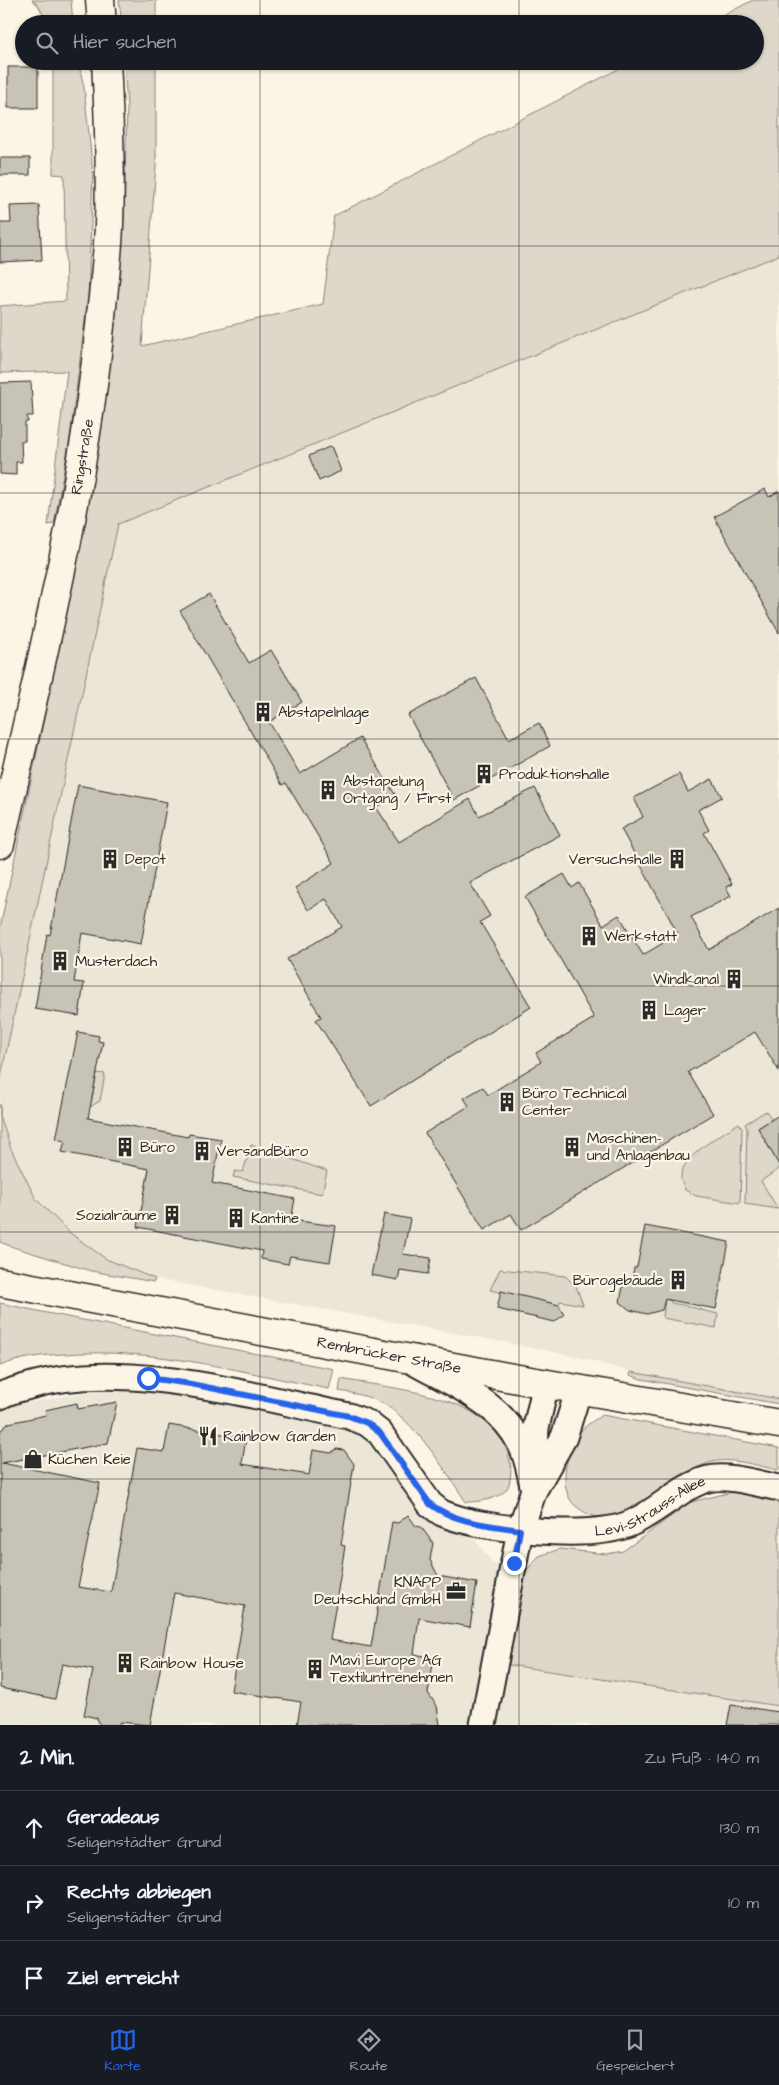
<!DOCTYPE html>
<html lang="de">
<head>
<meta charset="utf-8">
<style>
	:root { --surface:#171b24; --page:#20242c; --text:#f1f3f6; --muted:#9ea1a6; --line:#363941; --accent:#2563eb }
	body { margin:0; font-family:"Architects Daughter",sans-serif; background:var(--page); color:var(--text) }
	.stop { position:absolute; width:15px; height:15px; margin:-11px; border:4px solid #2563eb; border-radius:50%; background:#fff }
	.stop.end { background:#2563eb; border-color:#fff; box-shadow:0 1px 5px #0008 }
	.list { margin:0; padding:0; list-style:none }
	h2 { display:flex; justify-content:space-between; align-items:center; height:65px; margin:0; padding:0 20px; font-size:21px }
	h2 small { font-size:16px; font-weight:400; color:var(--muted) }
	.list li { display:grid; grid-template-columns:32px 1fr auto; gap:15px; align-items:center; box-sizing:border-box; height:75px; padding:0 20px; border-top:1px solid var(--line) }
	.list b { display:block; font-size:19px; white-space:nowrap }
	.list p { margin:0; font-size:16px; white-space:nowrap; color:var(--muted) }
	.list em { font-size:16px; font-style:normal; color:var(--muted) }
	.icon { flex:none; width:28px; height:28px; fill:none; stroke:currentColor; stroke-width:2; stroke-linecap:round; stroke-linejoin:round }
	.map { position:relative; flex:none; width:779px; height:1725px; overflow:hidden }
	.search { position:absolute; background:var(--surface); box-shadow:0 1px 4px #0004; left:15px; right:15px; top:15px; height:55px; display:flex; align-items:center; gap:12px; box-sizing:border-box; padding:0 18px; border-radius:28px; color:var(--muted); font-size:19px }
	.sheet { height:290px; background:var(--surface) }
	nav { display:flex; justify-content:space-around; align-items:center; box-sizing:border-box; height:70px; border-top:1px solid var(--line); background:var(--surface); font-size:14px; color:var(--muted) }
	nav a { display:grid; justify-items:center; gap:2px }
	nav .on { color:var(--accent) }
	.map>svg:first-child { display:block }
	.built { fill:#ece6d7 }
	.green { fill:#ded8ca; stroke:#84827a }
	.building { fill:#c8c3b7; stroke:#2b2b2b }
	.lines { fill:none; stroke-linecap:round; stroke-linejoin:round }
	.minor-casing { stroke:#2b2b2b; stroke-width:29 }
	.secondary-casing { stroke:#2b2b2b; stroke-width:31 }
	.minor { stroke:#fcf5e5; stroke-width:25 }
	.secondary { stroke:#fcf5e5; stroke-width:28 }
	.route { stroke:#2563eb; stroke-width:6 }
	.grid { fill:none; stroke:#2b2b2b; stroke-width:1; stroke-opacity:0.55 }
	.labels { text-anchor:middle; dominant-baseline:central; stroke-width:4.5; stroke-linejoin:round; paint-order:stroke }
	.street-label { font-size:15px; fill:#2b2b2b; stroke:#fcf5e5 }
	.poi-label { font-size:15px; fill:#2b2b2b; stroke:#fcf5e5; text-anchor:start }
</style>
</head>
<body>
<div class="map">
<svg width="779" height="1725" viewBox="0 0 779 1725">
	<rect width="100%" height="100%" fill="#fcf5e5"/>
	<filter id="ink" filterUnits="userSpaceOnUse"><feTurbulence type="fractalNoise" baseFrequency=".02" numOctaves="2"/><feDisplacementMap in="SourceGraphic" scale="10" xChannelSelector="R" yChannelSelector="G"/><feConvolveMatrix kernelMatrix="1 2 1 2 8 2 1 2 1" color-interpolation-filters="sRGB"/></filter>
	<g filter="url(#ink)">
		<!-- built -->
		<path class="built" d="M779,255v1144l-148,-27 -53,-15 -75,-15 -348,-63 -49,-20 -36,-26 -34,-34 -25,-50 -11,-33v-35l118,-557z
			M147,1390l202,37 24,12 61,83 40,16 19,26 32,8 -16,93 270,41v19h-779v-317l87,-16z"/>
		<!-- green -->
		<path class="green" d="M32,0h39l2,24h-25l-10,-19z
			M119,0h37v24h-34z
			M753,0h26v255l-661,269 -118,557v-153l82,-390 32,-210 10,-109 3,-112 -3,-46h32v104l-14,181 181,-42 11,-88 300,-155h121v-37h-48z
			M53,61h25l6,26 9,87 -5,122 -18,142 -16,86 -6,1 19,-154 -67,2v-67l66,-5 -2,-126 -11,-1z
			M97,1073l8,1 -5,27 -10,6z
			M0,1104v12l11,33 25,50 34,34 36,26 49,20 -1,3 -63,-11 -81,-25 -10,-4z
			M766,1111l6,8 -14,9 21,37v4l-18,12 17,28 -33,-5 2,-76 -2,-4z
			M739,1123l3,5 -2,75 -44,-7 -11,-6c-1,-4 -4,-8 -4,-12 -2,-21 43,-45 58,-55z
			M251,1145l76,26 -5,23 -89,-17 2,-6 8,1z
			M500,1269l65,7 11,10 7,19 -23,-4 -1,4 -69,-15z
			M665,1299l6,2v2c17,2 31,8 47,11l-2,14 -53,-10z
			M0,1303l47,10 287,56 -5,20c-87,-17 -176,-42 -265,-35 -22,1 -44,4 -64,12z
			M631,1372l148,27v5l-138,-25 -11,-4z
			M341,1379c52,10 149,15 167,75 3,10 4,19 1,30 -4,15 -30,18 -43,18 -21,-32 -52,-83 -86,-100 -11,-6 -28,-9 -41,-11z
			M602,1415l177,33v22c-23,-4 -48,-14 -71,-7 -33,11 -57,42 -88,54 -15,5 -32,-1 -43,-10 -14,-10 -14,-34 -9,-49 7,-26 13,-29 34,-43z
			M732,1492l47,9v205l-270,-41 16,-93 14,-16 21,-7 46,5 17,-3 68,-49z"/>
		<!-- building -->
		<path class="building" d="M8,67h30v41h-30z
			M0,158h30v17h-30z
			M39,205l3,55 -42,2v-39h11l-1,-17z
			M31,382l2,34h-6l1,6h-3v19h-4l1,21h-6v13l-16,-1v-91z
			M331,446l10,25 -22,10 -10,-25z
			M765,489l4,8 10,-6v142l-65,-116z
			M209,594l40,69 22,-13 31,52 -33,20 31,52 60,-36 36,58 -20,11 23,35 71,-43 9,17 56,-28 25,47 -90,48 20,33 -10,6 51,85 -160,99 -55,-86 5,-3 -34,-58 55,-32 -16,-28 -18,11 -13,-22 39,-25 -48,-80 -4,2 -102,-174z
			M476,678l33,61 30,-16 11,23 -96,54 -46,-85z
			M679,774l9,18 24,-13 10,18 -24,13 11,20 -5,3 28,51 -6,3 5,9 -40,21 18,33 70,-42v163l-24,-39 -67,40 25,42 -192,116 -10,-16 -27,16 -59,-97 44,-27 -5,-8 19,-11 5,8 53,-33 -5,-9 58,-35 -69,-121 39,-23 8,14 7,-5 24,42 16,-10 24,40 35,-21 -57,-105 22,-12 -9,-19z
			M78,785l89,17 -26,142 -59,-11 -8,49 10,1 -5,33 -44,-7 12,-75 3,1z
			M78,1032l21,4 -1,5 5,1 -15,76 100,19 1,-3 32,5 -9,44 83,16 -4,21 45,6 -6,36 -40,-6 -2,8 -27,-5 1,-8 -124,-24 11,-58 -87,-17 3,-11 -9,-2z
			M779,1115v50l-21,-37z
			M384,1214l26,5 -7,35 28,4 -3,16 -28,-4 -2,10 -27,-5z
			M645,1226l84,16 -13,67 -51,-10 -3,11 -15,4 -17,-4 -10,-8 3,-16 8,-3 3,-15 3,-1z
			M501,1291l58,14 5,9 -9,8 -58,-13z
			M117,1402l-9,41 -106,20 98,20 -22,104 33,5 26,-144 27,4 5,-27 77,13 -4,26 67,11 4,-25 18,3 5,-4 8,1 10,14 -13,81 4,1 -15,94 41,7 21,-125 6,1 10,-8 8,11 5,1 12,16 -3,17 8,16 39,7 -7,44 -51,-9 -5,36 20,4 -6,35 9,13 3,19h-143l4,-23 -70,-11 14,-85 -71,-13 -24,132 -30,-3 -1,3h-19l-3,-7 -13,-3 9,-45 -31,-6 -7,35 -55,-11v-257l9,-8 37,-8 -1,-5 32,-7 1,6z
			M731,1705l48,7v13h-52z"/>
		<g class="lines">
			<defs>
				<g id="minor">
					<path d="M416,1363c39,22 85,40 105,82 7,13 9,30 13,45"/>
					<path id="s1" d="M0,1396c9,-5 19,-7 29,-10 95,-28 225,11 320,30l18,7 13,10 50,71c4,3 8,7 12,9 37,17 150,27 187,11 27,-11 52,-38 79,-45 19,-5 51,5 71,9"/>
					<path d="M534,1467l2,-39 10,-45"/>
					<path d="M483,1725l37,-195 14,-40 30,-53 15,-48"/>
				</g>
				<g id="secondary">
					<path d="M100,0l2,24"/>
					<path id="s2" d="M0,844c39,-175 84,-350 101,-528 3,-30 7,-61 8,-91 2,-55 0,-109 -3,-164"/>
					<path id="s3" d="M0,1282l507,95 272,47"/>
				</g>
			</defs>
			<!-- minor casing -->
			<use href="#minor" class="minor-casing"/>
			<!-- secondary casing -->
			<use href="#secondary" class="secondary-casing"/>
			<!-- minor -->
			<use href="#minor" class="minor"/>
			<!-- secondary -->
			<use href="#secondary" class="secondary"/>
		</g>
	</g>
	<g class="lines" filter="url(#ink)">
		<!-- route -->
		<path class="route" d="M148,1378l43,6 158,32 18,7 13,10 50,71c25,19 60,21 90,26l-6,33"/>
	</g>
	<!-- grid -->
	<path class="grid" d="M260,0v24M519,0v24M260,61v1664M519,61v1664M0,246h779M0,493h779M0,739h779M0,986h779M0,1232h779M0,1479h779"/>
	<!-- icons -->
	<defs>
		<symbol id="building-bare" viewBox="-9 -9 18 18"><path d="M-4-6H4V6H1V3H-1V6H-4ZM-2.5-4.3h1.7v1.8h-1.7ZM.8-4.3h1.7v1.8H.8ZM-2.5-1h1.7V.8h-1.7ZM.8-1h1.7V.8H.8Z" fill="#2b2b2b" stroke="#fcf5e5" stroke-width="2.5" paint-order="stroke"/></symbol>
		<symbol id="restaurant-bare" viewBox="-9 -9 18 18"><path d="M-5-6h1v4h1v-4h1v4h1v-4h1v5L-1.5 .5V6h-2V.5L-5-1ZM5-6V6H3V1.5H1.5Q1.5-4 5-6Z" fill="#2b2b2b" stroke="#fcf5e5" stroke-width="2.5" paint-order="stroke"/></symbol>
		<symbol id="shop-bare" viewBox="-9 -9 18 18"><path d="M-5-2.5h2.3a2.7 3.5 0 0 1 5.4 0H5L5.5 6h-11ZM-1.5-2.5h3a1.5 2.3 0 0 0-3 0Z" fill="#2b2b2b" stroke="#fcf5e5" stroke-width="2.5" paint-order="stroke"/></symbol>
		<symbol id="office-bare" viewBox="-9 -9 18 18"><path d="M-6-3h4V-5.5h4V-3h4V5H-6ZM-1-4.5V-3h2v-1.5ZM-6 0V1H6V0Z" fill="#2b2b2b" stroke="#fcf5e5" stroke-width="2.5" paint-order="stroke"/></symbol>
	</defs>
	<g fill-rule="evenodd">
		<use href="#building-bare" x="249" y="698" width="28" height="28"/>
		<use href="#building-bare" x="470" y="760" width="28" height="28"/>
		<use href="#building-bare" x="314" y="776" width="28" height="28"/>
		<use href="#building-bare" x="96" y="845" width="28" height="28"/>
		<use href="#building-bare" x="663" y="845" width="28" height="28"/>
		<use href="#building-bare" x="575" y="922" width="28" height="28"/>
		<use href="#building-bare" x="46" y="947" width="28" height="28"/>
		<use href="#building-bare" x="720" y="965" width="28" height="28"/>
		<use href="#building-bare" x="635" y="996" width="28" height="28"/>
		<use href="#building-bare" x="493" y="1088" width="28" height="28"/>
		<use href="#building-bare" x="111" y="1133" width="28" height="28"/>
		<use href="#building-bare" x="558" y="1133" width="28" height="28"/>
		<use href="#building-bare" x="188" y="1137" width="28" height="28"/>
		<use href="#building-bare" x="158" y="1201" width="28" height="28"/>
		<use href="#building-bare" x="222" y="1204" width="28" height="28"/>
		<use href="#building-bare" x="664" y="1266" width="28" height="28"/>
		<use href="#restaurant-bare" x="194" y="1422" width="28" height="28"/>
		<use href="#shop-bare" x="19" y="1445" width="28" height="28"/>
		<use href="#office-bare" x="442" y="1577" width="28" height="28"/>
		<use href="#building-bare" x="111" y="1649" width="28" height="28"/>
		<use href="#building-bare" x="301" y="1655" width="28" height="28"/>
	</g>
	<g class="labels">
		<!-- street labels -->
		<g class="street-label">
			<text stroke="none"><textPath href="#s2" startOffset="396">Ringstraße</textPath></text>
			<text stroke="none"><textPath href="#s3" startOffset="396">Rembrücker Straße</textPath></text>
			<text stroke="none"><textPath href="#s1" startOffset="709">Levi-Strauss-Allee</textPath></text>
		</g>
		<!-- poi labels -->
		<g class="poi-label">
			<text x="278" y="712">Abstapelnlage</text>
			<text x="499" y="774">Produktionshalle</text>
			<text x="343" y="781">Abstapelung<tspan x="343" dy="17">Ortgang / First</tspan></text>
			<text x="125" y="859">Depot</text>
			<text x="662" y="859" text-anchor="end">Versuchshalle</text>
			<text x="604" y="936">Werkstatt</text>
			<text x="75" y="961">Musterdach</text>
			<text x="719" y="979" text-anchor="end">Windkanal</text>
			<text x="664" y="1010">Lager</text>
			<text x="522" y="1093">Büro Technical<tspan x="522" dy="17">Center</tspan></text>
			<text x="587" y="1138">Maschinen-<tspan x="587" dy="17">und Anlagenbau</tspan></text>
			<text x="140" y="1147">Büro</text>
			<text x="217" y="1151">VersandBüro</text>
			<text x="157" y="1215" text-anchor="end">Sozialräume</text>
			<text x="251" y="1218">Kantine</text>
			<text x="663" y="1280" text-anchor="end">Bürogebäude</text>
			<text x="223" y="1436">Rainbow Garden</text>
			<text x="48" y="1459">Küchen Keie</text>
			<text x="441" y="1582" text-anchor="end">KNAPP<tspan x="441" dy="17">Deutschland GmbH</tspan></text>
			<text x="330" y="1660">Mavi Europe AG<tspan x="330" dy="17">Textiluntrenehmen</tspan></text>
			<text x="140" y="1663">Rainbow House</text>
		</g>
	</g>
</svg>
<div class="stop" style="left:148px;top:1378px"></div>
<div class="stop end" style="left:514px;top:1563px"></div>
<div class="search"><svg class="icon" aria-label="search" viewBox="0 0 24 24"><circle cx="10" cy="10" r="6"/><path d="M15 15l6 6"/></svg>Hier suchen</div>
</div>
<section class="sheet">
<h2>2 Min.<small>Zu Fuß · 140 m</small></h2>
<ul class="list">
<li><svg class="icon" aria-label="ahead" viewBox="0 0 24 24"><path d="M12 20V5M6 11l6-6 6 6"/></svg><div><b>Geradeaus</b><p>Seligenstädter Grund</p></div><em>130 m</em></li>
<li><svg class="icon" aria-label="right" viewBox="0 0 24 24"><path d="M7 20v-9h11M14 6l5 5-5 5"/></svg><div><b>Rechts abbiegen</b><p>Seligenstädter Grund</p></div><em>10 m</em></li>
<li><svg class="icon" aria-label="arrive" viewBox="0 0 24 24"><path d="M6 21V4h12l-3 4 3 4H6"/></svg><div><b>Ziel erreicht</b></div></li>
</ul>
</section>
<nav>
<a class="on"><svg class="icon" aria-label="map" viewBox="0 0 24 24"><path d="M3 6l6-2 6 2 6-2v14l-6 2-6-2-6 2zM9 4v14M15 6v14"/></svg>Karte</a>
<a><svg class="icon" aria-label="directions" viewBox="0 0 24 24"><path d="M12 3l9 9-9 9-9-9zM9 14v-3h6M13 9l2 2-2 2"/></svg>Route</a>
<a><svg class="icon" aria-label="saved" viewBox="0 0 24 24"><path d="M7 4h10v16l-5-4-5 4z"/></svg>Gespeichert</a>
</nav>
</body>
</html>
